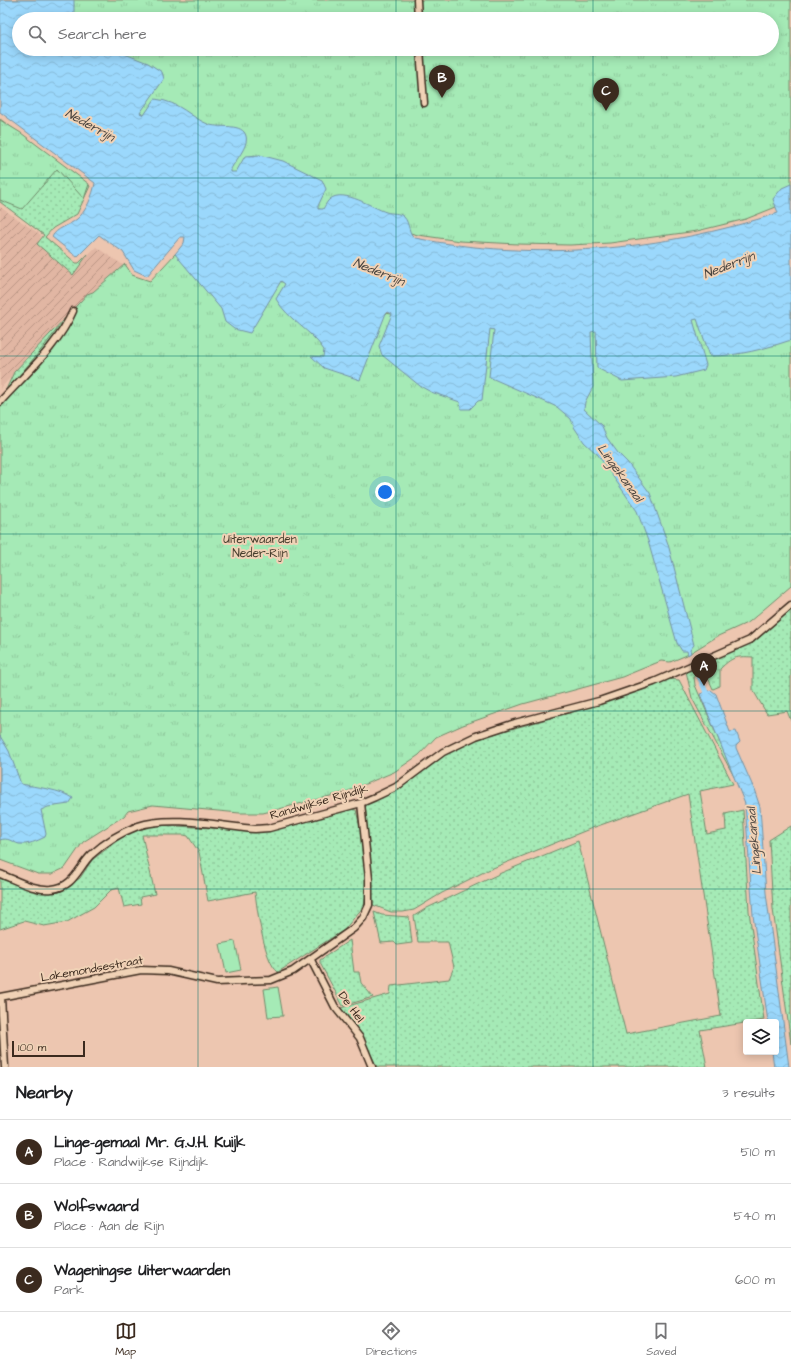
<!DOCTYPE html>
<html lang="en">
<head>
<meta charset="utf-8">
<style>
	:root { --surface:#fff; --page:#f6f6f6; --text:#202124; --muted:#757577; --line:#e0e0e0; --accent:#3b2a1e }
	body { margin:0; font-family:"Architects Daughter",sans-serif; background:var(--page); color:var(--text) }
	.controls { position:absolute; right:12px; bottom:12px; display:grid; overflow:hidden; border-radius:4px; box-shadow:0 2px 10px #0003 }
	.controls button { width:36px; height:36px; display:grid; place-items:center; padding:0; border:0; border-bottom:1px solid var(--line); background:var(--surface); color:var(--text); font:20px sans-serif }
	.scale { position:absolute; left:12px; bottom:10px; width:73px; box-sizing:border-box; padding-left:4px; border:2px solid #3b2a1e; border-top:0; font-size:11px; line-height:14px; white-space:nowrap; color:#3b2a1e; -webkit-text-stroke:3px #f0d2b6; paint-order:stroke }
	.you { position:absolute; left:385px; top:492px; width:14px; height:14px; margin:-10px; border:3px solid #fff; border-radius:50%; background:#1a73e8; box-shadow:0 0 0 6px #1a73e833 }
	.badge { display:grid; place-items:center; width:26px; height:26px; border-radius:50%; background:var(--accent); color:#fff; font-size:13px; font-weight:700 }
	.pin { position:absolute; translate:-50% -33px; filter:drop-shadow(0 1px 2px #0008) }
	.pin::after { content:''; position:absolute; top:21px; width:14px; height:12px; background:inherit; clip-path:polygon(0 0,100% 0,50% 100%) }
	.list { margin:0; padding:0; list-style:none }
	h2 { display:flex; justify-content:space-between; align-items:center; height:52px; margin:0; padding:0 16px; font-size:17px }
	h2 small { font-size:13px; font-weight:400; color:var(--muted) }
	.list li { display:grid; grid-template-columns:26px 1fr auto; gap:12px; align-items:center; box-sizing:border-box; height:64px; padding:0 16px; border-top:1px solid var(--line) }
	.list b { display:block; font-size:15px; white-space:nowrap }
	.list p { margin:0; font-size:13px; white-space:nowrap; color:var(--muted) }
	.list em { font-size:13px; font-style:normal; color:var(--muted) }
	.icon { flex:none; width:22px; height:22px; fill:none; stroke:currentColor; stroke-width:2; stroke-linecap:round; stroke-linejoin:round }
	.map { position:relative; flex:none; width:791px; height:1067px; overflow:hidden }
	.search { position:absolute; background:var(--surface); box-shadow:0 2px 10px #0003; left:12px; right:12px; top:12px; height:44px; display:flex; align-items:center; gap:10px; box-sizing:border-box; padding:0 14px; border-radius:22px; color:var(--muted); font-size:15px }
	.sheet { height:244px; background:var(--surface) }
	nav { display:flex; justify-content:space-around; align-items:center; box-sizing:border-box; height:56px; border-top:1px solid var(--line); background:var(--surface); font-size:11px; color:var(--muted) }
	nav a { display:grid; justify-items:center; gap:2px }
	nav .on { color:var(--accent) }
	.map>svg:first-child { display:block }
	.industrial { fill:url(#industrial-furrows) }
	.grass { fill:url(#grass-dots); stroke:#708a6a }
	.park { fill:url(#park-tufts); stroke:#708a6a }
	.garden { fill:#a5eab6; stroke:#708a6a }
	.water { fill:url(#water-waves); stroke:#7592a3 }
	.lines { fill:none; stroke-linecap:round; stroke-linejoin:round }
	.canal { stroke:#9bd8fc; stroke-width:5 }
	.minor-casing { stroke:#3b2a1e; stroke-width:9 }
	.minor { stroke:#f0d2b6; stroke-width:6 }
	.grid { fill:none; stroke:#0f766e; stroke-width:1; stroke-opacity:0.55 }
	.labels { text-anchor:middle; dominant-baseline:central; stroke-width:4; stroke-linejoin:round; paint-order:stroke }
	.park-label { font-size:12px; fill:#463d2d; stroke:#f0d2b6 }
	.street-label { font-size:12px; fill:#3b2a1e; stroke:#f0d2b6 }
	.water-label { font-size:13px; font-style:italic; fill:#49443f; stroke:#f0d2b6 }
</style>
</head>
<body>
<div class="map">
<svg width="791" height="1067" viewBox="0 0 791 1067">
	<defs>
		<pattern id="industrial-furrows" width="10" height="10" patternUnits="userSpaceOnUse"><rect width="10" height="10" fill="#e1b6a3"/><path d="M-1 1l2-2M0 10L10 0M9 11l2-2" fill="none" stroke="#b89484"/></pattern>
		<pattern id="grass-dots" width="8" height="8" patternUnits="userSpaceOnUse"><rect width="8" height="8" fill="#a5eab6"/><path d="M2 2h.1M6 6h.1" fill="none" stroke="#8fc99c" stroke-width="1.8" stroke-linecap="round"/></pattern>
		<pattern id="park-tufts" width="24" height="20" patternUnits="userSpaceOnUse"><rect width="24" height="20" fill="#a5eab6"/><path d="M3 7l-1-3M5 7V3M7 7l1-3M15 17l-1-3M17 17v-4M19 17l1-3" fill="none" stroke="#8fc99c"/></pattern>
		<pattern id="water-waves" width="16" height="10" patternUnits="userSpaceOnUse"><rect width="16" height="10" fill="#9bd8fc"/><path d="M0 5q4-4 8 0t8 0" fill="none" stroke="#86bad8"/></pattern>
	</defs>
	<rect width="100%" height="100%" fill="#edc6b0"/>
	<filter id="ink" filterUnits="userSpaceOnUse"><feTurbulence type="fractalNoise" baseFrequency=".025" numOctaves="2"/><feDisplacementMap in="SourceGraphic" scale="8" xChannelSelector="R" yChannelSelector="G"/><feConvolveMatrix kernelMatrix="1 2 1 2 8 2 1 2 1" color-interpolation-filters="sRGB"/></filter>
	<g filter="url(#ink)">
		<!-- industrial -->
		<path class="industrial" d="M0,207l41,28 -2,7 31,30 26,-25 30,20 -64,54 -62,68z"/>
		<!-- grass -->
		<path class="grass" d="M0,119l90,67 -13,28 -24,14 -8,9 31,26h3l9,-9 -15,21 -36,-31 7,-9 -44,-33z
			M68,315l-13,19 -50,58 9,-20z
			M791,608v113l-4,-10 -20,3 -14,-24v-33c-17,-1 -21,0 -33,12v17l-7,3 -4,-9 -10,-9 -3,1 -2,5 1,8 43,99 -46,-86 -6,-27 70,-31z
			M668,679l11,1 54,104 -33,7 7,43 19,-4 -1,-16 18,-4 6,101 15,109 -64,10 7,37h-330l-16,-34 -20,-25 49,-14 1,-8 58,-7 5,-12 -6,-25h-30l-4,-26 13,-8 74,-35 77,-32 48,193 95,-18 -33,-222 -96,34 -104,42 -46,23 -28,17 -11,2h-12l-18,-7 -1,-22 -9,-72 3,-7 28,-12 56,-41 29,-13 115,-32z
			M351,809l5,1 4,17 6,50v17l-2,12 -20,24 -66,42c-14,-10 -21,-63 -23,-80l-47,9 -9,-49 -11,-16 -4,-1h-42l13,59 -15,3 1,7 -17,3 -5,-19 -8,2 -17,17 -27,15 -23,4 -20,-5 -24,8v-51l40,15 20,-1 20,-14 12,-18 38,-29 28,-6 107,6 49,-11z
			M791,826v218l-18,-135 -4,-69z
			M374,912l8,3 27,2 3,26 -15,2 -3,-3 -13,1z
			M350,940l4,32h5l2,11 12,14 -30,9 -23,-43v-3z"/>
		<!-- park -->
		<path class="park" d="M0,0h791v201l-45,18 -49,12 -87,12 -40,2 -52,-1 -58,-3 -42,-6 -99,-26 -88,-37 -91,-59 -90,-64h722v-30h-753z
			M0,120l21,13 68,51 -5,15 -27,-30 -35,40 -22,-9z
			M175,254l107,28 103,31 108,16 101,1 197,-36v292l-42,36 -31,14 -31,19 -17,7 -9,-1 -39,16 -99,27 -60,21 -27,12 -17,18 -25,17 -48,20 -83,21h-23l-87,-8 -25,6 -4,5 -41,26 -18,26 -13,6h-14l-38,-14v-463c24,-26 46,-52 67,-81 6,-8 14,-14 20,-22l6,-2 32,-28 7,11 18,6z"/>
		<!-- garden -->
		<path class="garden" d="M235,941l6,29 -15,3 -6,-29z
			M278,987l5,29 -15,1 -4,-28z"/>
		<!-- water -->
		<path class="water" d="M0,0h74v19h-55v30h34v3l4,1 4,-4h51l36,14 14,9 2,7 -24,34 4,2 11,-16c26,3 34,18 55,26 10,3 33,-2 36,11 3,10 -11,25 -15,33v3h5l9,-16 15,-1 23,6 39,19 4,9 -8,17v3h5c2,-3 4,-8 7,-10 14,-11 43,9 56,13 6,2 13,0 18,5 6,6 4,17 11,21 120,24 247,13 363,-25l-5,-14 9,-11 9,-4v156c-27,9 -52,16 -81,16l-13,-37 -4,1 13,45 -2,5 -28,7 -54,4 -25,-13 -1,-37 -5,1 2,55 -8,15 -1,7 18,17 5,12 11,15 9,9 23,31 18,51 26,101 -4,5 1,3 -3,2 -1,-4h-5l-5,-8 -29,-102 -11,-30 -39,-56 -14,-13 -10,-15 -3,-8 -14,-12 -68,-30 5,-47 -4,-1 -8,71 -4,1 -8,8h-9l-1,-7 -29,-10 -11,-6 -38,-31 -3,-9 13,-32 -4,-2 -2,1 -26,67 -36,-12 -13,-12 12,1 1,-7c-13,-20 -36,-30 -48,-51l9,-15 -4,-3 -31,52 -16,-4 -9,-7 -4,-13 -46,-55 9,-11 1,-6h-5l-33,39 -13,-6 -11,-18 -24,-17 -22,22 -25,-20c4,-9 17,-11 25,-18 9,-7 16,-24 18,-36l-95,-71z
			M711,690l5,4 14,38 6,-1 4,11 -4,4v2l18,41 6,18 6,86 23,174h-15l-2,-15h4v-30h-8l-15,-107 -8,-111 -45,-110z
			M0,736l9,15 12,33c14,3 41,6 52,14l-4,6 -21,3 -7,3 5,24 -1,3c-8,4 -17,8 -26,7 -7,-2 -11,-7 -19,-4z"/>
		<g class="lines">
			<!-- canal -->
			<path class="canal" d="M696,669l12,28"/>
			<defs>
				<path id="minor" d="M417,0l1,19
					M420,49l4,54
					M0,402c25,-28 58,-56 73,-91
					M0,874c16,6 34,17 52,15 22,-2 26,-21 39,-34 13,-12 31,-23 47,-29 33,-11 82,0 117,3l14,-1 92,-25 14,-6 21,-10 47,-35 33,-16 39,-13 84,-22 55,-19 96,-42 41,-35
					M311,960l24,47 25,31 12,29
					M0,997l141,-27 27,1 49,11 54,-2 22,-9 61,-43 9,-10 6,-13v-26l-8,-76
					M1,997l4,70"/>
			</defs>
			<!-- minor casing -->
			<use href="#minor" class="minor-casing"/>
			<!-- minor -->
			<use href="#minor" class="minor"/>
		</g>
	</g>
	<!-- grid -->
	<path class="grid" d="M198,0v19M396,0v19M593,0v19M198,49v1018M396,49v1018M593,49v1018M0,178h791M0,356h791M0,534h791M0,711h791M0,889h791"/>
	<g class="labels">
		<!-- park labels -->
		<g class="park-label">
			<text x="260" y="539">Uiterwaarden<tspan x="260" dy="14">Neder-Rijn</tspan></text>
		</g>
		<!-- street labels -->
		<g class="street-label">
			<text transform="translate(319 802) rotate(-16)">Randwijkse Rijndijk</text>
			<text transform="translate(92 969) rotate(-10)">Lakemondsestraat</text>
			<text transform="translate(351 1007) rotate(54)">De Hel</text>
		</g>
		<!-- water labels -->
		<g class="water-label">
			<text transform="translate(90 125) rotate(29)">Nederrijn</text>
			<text transform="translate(729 265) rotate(-21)">Nederrijn</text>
			<text transform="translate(379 272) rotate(22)">Nederrijn</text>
			<text transform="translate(620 473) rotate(54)">Lingekanaal</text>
			<text transform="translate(754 841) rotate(-95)">Lingekanaal</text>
		</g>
	</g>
</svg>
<div class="controls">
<button><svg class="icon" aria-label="layers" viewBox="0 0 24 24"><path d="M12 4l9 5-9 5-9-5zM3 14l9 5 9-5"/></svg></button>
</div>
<div class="scale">100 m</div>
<div class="you"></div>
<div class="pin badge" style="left:704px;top:686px">A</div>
<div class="pin badge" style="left:442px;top:98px">B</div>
<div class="pin badge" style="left:606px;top:111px">C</div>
<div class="search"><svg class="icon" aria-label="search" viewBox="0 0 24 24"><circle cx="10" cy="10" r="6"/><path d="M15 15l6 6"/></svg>Search here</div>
</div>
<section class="sheet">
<h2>Nearby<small>3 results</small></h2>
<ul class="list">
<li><span class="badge">A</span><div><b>Linge-gemaal Mr. G.J.H. Kuijk</b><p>Place · Randwijkse Rijndijk</p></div><em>510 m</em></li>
<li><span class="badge">B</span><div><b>Wolfswaard</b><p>Place · Aan de Rijn</p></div><em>540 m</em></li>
<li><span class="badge">C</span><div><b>Wageningse Uiterwaarden</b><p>Park</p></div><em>600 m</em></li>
</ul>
</section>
<nav>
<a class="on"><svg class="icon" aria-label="map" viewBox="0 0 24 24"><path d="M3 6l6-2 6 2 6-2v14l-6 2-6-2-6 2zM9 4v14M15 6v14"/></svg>Map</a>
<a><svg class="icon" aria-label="directions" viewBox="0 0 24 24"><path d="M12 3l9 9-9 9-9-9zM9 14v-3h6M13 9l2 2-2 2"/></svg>Directions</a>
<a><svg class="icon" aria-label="saved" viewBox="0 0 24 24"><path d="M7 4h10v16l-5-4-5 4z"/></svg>Saved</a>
</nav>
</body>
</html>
